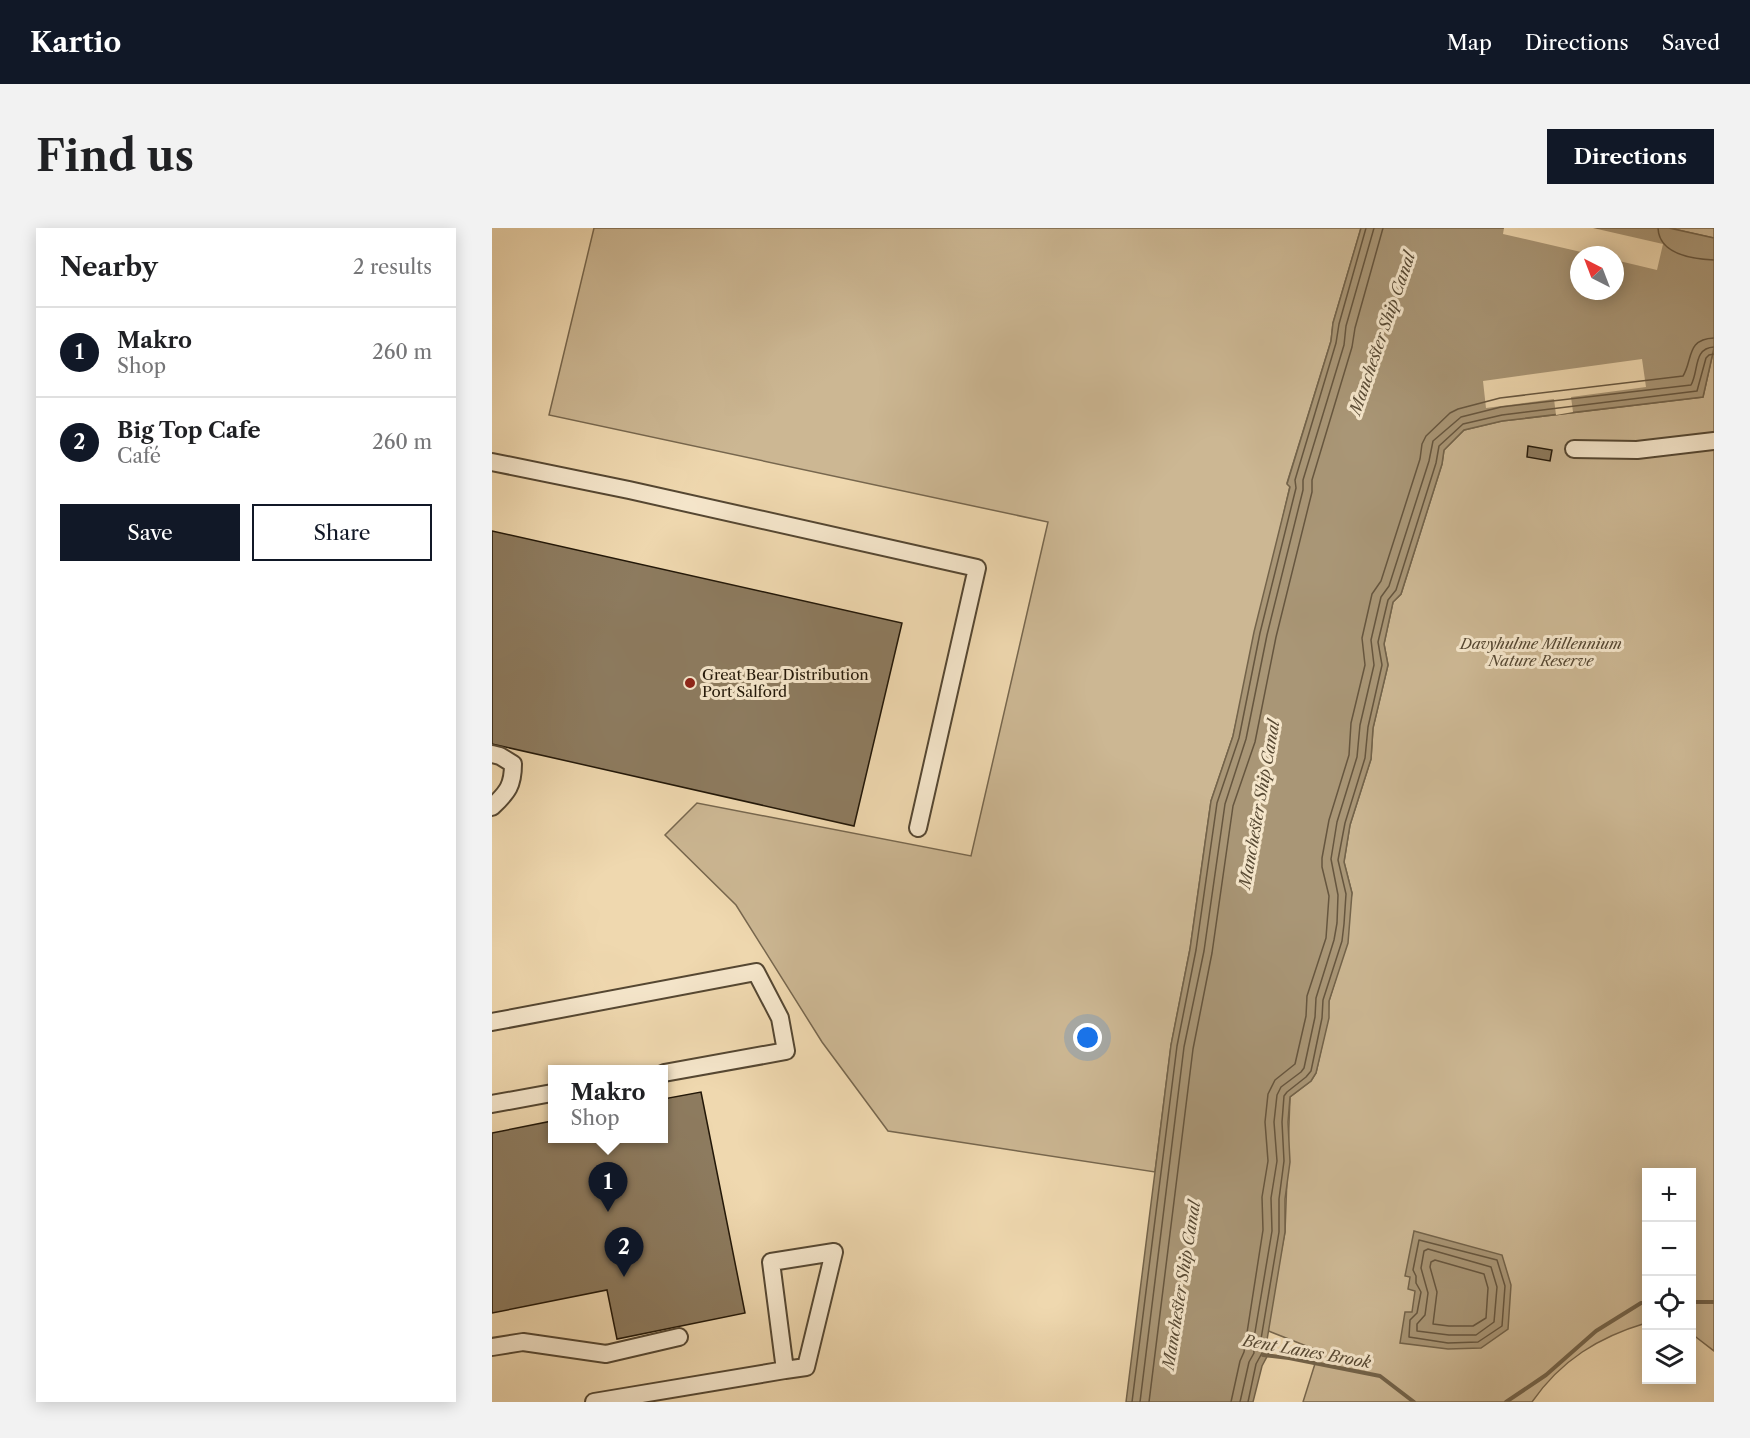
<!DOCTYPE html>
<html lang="en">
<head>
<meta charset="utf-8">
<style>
	:root { --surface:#fff; --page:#f2f2f2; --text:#202124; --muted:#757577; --line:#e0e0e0; --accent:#111827 }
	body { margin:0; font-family:"Libre Caslon Text",serif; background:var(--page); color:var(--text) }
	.controls { position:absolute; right:18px; bottom:18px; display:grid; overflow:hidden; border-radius:0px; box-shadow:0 3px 15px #0003 }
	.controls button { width:54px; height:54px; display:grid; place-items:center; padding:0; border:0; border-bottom:2px solid var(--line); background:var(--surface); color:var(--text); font:30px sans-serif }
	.compass { position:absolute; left:1078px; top:18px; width:54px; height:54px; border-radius:50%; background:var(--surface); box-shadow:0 3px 15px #0003; rotate:318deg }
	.you { position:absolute; left:596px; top:810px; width:21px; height:21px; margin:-15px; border:4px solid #fff; border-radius:50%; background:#1a73e8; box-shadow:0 0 0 9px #1a73e833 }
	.badge { display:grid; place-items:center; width:39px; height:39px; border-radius:50%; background:var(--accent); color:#fff; font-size:20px; font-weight:700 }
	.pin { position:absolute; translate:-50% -50px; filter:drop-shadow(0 2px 3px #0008) }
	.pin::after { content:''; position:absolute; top:32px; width:21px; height:18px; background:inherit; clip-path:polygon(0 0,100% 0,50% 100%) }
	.popup { position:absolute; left:56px; top:837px; width:120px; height:78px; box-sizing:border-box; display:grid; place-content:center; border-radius:0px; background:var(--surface); filter:drop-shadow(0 2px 4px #0005); font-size:20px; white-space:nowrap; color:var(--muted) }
	.popup b { font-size:22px; color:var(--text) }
	.popup::after { content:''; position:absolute; left:50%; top:100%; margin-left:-12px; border:12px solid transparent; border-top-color:var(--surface) }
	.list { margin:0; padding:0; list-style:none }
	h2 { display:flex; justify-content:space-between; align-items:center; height:78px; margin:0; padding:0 24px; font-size:26px }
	h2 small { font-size:20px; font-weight:400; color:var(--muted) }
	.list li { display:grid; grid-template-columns:39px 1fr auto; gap:18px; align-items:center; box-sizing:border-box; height:90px; padding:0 24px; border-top:2px solid var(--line) }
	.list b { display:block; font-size:22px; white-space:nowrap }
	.list p { margin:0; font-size:20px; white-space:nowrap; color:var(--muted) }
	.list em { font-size:20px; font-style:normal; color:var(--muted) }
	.actions { display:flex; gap:12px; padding:18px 24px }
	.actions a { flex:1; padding:14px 0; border:2px solid var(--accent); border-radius:0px; text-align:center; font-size:21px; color:var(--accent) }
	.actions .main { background:var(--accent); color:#fff }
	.icon { flex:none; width:33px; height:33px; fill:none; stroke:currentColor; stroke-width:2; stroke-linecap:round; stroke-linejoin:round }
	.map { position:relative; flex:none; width:1222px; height:1174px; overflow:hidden; border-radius:0px }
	header { display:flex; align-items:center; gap:36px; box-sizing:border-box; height:84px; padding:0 30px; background:var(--accent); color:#fff }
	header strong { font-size:28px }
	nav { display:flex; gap:33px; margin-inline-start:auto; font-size:21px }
	.intro { display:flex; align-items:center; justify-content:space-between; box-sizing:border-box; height:144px; padding:0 36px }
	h1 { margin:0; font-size:42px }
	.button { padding:15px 27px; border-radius:0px; background:var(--accent); color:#fff; font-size:21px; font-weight:700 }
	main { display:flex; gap:36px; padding:0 36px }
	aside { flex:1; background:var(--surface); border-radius:0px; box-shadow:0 3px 15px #0003 }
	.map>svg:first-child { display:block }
	.green { fill:#ccb793; stroke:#77674e; stroke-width:1.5 }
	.water { fill:#a99676; stroke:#73634a; stroke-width:1.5; fill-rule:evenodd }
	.pier { fill:#efd8af }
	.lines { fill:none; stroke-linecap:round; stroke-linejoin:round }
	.shore { stroke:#66563f; stroke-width:1.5 }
	.stream { stroke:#73634a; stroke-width:4 }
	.building { fill:#8d7b5f; stroke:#221708; stroke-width:1.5 }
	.minor-casing { stroke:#554732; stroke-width:20 }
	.minor { stroke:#f5e6cb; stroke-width:16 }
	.poi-dot { fill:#8f2418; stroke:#f5e6cb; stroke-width:2 }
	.labels { text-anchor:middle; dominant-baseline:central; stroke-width:6; stroke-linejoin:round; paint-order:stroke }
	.park-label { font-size:15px; font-style:italic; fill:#554732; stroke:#f5e6cb }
	.poi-label { font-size:15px; fill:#221708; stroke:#f5e6cb; text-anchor:start }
	.water-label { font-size:16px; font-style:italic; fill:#584a34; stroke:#f5e6cb }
</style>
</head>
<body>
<header>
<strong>Kartio</strong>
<nav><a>Map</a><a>Directions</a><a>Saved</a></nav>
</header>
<div class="intro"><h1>Find us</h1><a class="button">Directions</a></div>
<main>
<aside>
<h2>Nearby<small>2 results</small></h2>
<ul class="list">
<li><span class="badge">1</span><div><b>Makro</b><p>Shop</p></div><em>260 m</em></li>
<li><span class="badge">2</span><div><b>Big Top Cafe</b><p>Café</p></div><em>260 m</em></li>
</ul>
<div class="actions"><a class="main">Save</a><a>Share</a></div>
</aside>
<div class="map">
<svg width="1222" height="1174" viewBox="0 0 1222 1174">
	<rect width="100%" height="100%" fill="#efd8af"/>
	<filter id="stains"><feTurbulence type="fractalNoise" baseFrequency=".00333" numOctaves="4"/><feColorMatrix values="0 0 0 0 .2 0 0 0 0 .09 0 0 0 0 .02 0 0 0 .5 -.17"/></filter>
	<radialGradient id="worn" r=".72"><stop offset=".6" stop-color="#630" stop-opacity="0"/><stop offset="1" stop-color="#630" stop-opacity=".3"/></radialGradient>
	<!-- green -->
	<path class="green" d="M102,0h767l-28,95 -2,18 -44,142 3,3 -57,250 -22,65 -21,148 -19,96 -16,127 -267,-41 -66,-89 -86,-137 -71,-70 32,-32 274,53 77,-334 -499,-107z
		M1177,0h45v10z
		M1222,120v1003l-22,-17v-162h-46v151c-47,14 -85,37 -114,79h-229l16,-51 -53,-21 19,-98 5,-135 21,-16 5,-8 12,-55 1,-17 7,-23 16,-85 -8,-31 6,-37 21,-66 2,-31 15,-63 -4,-21 9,-42 8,-8 41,-130 2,-14 20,-20 38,-9 201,-24z"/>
	<!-- water -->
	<path class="water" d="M869,0h308l45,10v110l-11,49 -201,24 -38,9 -20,20 -2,14 -41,130 -8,8 -9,42 4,21 -15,63 -2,31 -21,66 -6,37 8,31 -4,50 -19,58v17l-13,55 -5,8 -21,16 -2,25 2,40 -5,37v33l-19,114 4,5 -8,15 -9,36h-127l45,-357 19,-96 21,-148 22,-65 21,-104 36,-145 -3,-3 44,-143 2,-18zM1087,27h36v36h-36z
		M922,1003l88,24 9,30 -3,44 -27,19 -33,1 -48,-6 5,-31h7l3,-21 -7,-2 2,-12 -5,-1z"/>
	<!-- pier -->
	<path class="pier" d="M1012,0h89l70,16 -6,26 -42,-10v-5h-21l-91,-21z
		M1150,131l4,28 -75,10 2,15 -17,3 -2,-16 -68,9 -3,-27z"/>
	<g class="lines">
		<!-- shore -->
		<path class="shore" d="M1166,0c1,26 34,31 56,32
			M927,1012l78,20 8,26 -3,40 -24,16 -30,1 -39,-6 1,-17 7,-7 4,-21 -5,-9v-7l-3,-6z
			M936,1021l63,18 6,20 -3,35 -18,13h-27l-32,-4v-7l8,-9 3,-22 -7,-25 3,-17z
			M943,1032l49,14 4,14 -2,30 -13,8h-24l-16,-2 4,-32 -7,-25 1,-5z
			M640,1174l45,-356 19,-96 21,-147 22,-65 21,-105 36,-145 -1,-8 41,-137 3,-19 27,-96
			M648,1174l44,-355 20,-96 21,-147 21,-65 21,-104 36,-145v-10l41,-135 2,-19 28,-98
			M657,1174l44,-353 19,-96 21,-147 22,-64 21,-105 36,-145v-12l40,-133 3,-19 28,-100
			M739,1174l9,-41 4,-9 19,-122 -1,-33 6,-36 -3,-39 3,-28 7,-14 20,-16 11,-48 1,-20 19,-58 3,-42 -7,-29v-9l7,-38 20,-65 2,-32 14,-58 -3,-27 10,-44 9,-13 39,-122 2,-15 4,-8 24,-23 8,-4 42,-11 183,-22c10,-16 3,-37 31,-38
			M748,1174l9,-40 5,-9 -1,-9 19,-113 -1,-33 6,-37 -3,-39 3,-27 4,-8 20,-15 3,-4 11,-51 1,-19 18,-58 3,-17 1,-28 -7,-36 6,-37 20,-65 3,-32 14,-60 -3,-25 10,-43 8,-11 40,-125 4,-20 28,-24 40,-10 190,-22c8,-14 2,-37 23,-38
			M756,1174l8,-38 6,-11 -2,-8 19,-113v-33l5,-38 -2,-39 2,-26 3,-4 19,-15 5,-6 11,-53 1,-18 19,-59 2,-17 2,-30 -8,-34 7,-37 20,-65 3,-31 14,-62 -4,-23 10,-42 8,-10 40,-127 3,-17 24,-22 39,-9 195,-24 9,-33 3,-3 5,-1"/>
		<!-- stream -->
		<path class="stream" d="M1200,1074h22
			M771,1127l26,3 91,18 34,26
			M1014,1174l40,-27 50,-44 45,-28h5"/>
	</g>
	<!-- building -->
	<path class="building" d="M1036,218l24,4 -2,11 -23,-4z
		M0,303l410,92 -48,203 -362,-82z
		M209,864l44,221 -128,26 -10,-49 -115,23v-180l60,-12v17h111v-39z"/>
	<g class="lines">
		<defs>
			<path id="minor" d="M1082,221l63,1 77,-9
				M0,234l137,28 348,78 -59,260
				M0,526l8,2 13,8c0,21 -5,28 -21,43
				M0,794l264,-50 24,46 6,33 -122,22
				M0,876l60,-11
				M0,1119l31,-5 83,12 73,-17
				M102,1174l191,-32 21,-3 28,-115 -63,10 14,108"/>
		</defs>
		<!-- minor casing -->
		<use href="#minor" class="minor-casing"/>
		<!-- minor -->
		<use href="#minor" class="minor"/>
	</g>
	<!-- markers -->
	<circle class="poi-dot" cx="198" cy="455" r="6"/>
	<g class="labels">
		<!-- park labels -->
		<g class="park-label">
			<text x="1049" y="415">Davyhulme Millennium<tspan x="1049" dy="17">Nature Reserve</tspan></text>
		</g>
		<!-- poi labels -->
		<g class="poi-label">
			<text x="210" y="446">Great Bear Distribution<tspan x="210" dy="17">Port Salford</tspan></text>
		</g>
		<!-- water labels -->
		<g class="water-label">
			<text transform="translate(890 105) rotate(-71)">Manchester Ship Canal</text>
			<text transform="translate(767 576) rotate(-80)">Manchester Ship Canal</text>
			<text transform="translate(689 1057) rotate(-81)">Manchester Ship Canal</text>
			<text transform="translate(815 1123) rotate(10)">Bent Lanes Brook</text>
		</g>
	</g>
	<rect width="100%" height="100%" filter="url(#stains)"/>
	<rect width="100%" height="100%" fill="url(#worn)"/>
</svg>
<div class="controls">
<button>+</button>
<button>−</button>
<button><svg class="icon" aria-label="locate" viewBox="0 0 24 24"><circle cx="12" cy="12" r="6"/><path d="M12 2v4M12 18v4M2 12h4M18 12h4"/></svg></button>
<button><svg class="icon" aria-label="layers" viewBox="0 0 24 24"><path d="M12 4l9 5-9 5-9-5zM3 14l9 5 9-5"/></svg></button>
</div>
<svg class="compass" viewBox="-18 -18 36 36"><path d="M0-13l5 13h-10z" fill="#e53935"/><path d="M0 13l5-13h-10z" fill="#757577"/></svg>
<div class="you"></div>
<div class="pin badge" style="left:116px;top:984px">1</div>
<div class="popup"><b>Makro</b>Shop</div>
<div class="pin badge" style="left:132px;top:1049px">2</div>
</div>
</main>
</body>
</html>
